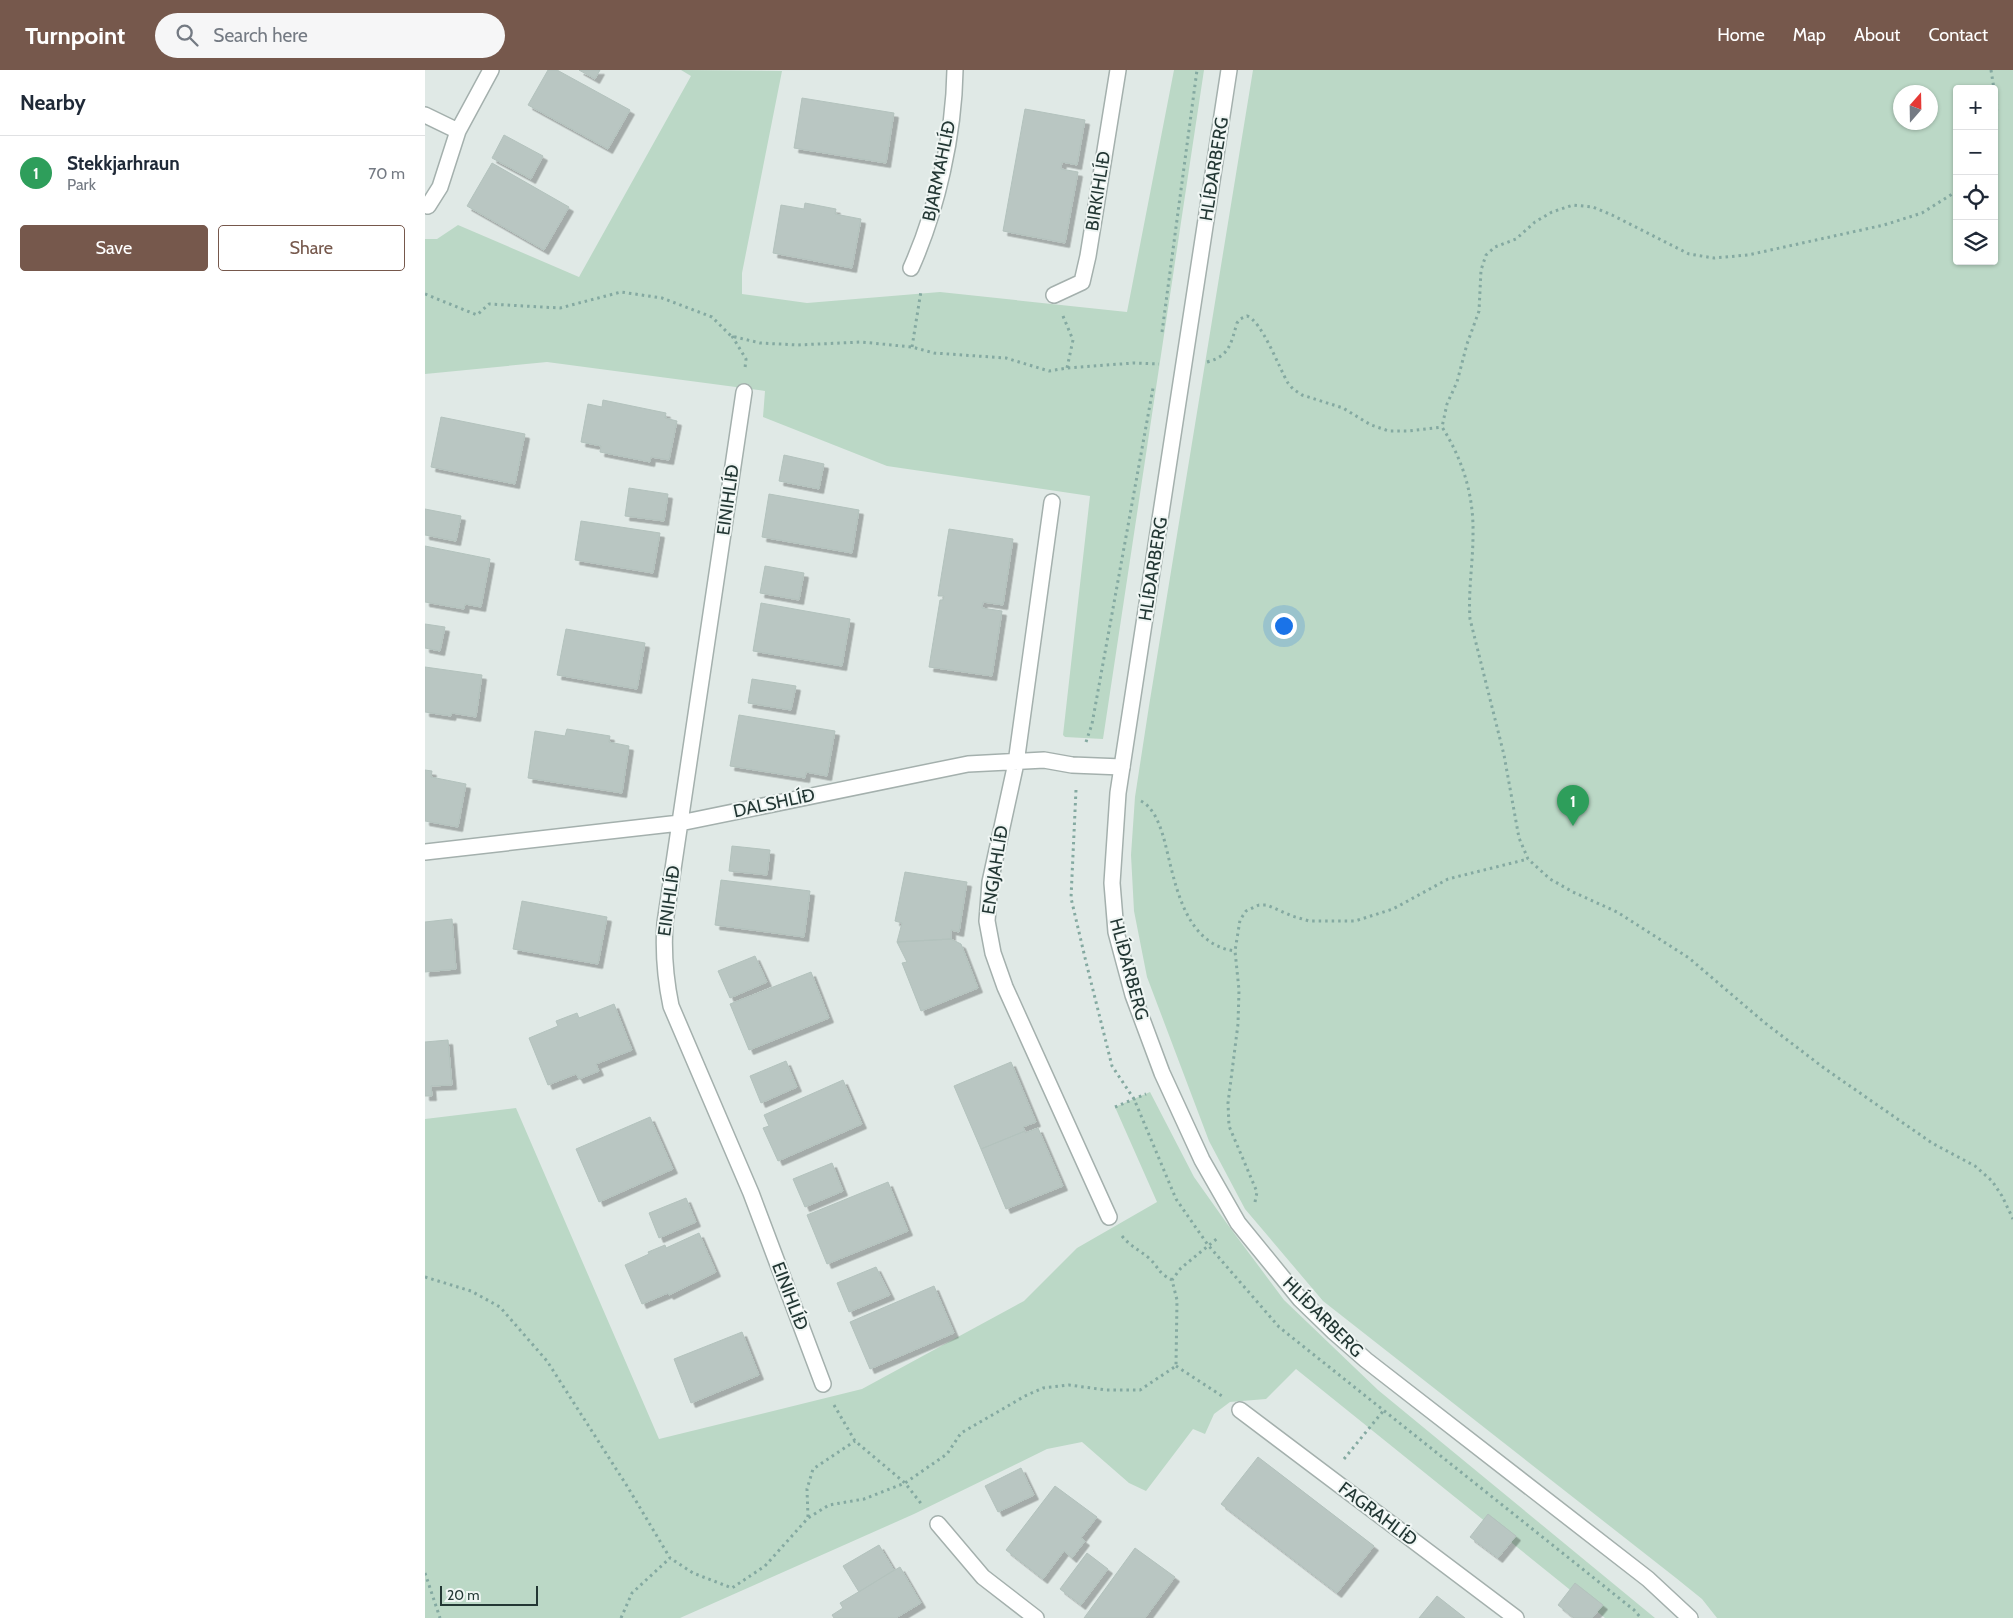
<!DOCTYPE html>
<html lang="en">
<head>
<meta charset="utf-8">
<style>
	:root { --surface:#fff; --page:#f6f6f7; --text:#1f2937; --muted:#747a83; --line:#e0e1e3; --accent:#76584c }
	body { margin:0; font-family:Cabin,sans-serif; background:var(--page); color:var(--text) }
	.controls { position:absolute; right:15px; top:15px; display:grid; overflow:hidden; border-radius:5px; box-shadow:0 1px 4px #0004 }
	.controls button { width:45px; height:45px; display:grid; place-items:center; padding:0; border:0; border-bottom:1px solid var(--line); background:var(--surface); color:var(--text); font:25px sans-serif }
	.compass { position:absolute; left:1468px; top:15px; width:45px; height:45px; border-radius:50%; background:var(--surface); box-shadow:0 1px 4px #0004; rotate:20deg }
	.scale { position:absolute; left:15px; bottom:12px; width:98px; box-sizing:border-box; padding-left:5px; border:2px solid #233734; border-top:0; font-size:14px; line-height:18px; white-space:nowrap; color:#233734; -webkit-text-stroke:4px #f0f6f4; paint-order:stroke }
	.you { position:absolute; left:858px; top:555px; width:18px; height:18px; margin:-12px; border:4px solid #fff; border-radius:50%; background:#1a73e8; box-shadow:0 0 0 8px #1a73e833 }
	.badge { display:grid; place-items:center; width:32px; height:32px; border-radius:50%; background:var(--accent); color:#fff; font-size:16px; font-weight:700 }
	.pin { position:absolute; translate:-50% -41px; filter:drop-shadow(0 1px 2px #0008) }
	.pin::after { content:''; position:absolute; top:26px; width:18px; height:15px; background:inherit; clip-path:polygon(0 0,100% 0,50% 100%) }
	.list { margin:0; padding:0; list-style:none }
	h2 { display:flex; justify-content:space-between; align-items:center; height:65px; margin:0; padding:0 20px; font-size:21px }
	h2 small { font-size:16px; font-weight:400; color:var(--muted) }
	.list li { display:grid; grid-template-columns:32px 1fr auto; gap:15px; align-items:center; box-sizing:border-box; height:75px; padding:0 20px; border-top:1px solid var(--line) }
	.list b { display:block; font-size:19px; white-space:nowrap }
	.list p { margin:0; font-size:16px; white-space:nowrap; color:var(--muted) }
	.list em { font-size:16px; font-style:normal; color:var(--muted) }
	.actions { display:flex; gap:10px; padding:15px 20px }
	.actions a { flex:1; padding:11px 0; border:1px solid var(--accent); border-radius:5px; text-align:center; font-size:18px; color:var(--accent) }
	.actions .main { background:var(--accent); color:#fff }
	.icon { flex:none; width:28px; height:28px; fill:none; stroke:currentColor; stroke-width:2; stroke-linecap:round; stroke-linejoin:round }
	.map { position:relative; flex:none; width:1588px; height:1548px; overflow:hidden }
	header { display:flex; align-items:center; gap:30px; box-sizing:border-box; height:70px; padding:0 25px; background:var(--accent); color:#fff }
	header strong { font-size:24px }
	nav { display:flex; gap:28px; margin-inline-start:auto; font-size:18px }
	.search { width:350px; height:45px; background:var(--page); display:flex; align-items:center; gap:12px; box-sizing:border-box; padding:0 18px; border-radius:28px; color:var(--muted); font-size:19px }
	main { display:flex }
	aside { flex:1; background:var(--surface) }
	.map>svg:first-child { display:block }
	.green { fill:#bbd8c6; fill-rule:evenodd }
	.building { fill:#b9c6c2; stroke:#b3c2bd; filter:url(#shadow) }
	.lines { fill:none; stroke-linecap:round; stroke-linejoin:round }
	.minor-casing { stroke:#a4b0ad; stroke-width:18 }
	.tertiary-casing { stroke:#a4b0ad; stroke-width:18 }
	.path { stroke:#84a9a1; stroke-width:3; stroke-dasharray:2.5 4; stroke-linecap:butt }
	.minor { stroke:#fff; stroke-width:15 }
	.tertiary { stroke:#fff; stroke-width:15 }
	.labels { text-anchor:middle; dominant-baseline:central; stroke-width:4; stroke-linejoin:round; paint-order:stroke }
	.street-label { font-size:18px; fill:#233734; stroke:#f0f6f4 }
</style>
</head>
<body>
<header>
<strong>Turnpoint</strong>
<div class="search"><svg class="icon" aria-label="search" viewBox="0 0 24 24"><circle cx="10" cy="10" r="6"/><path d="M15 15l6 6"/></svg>Search here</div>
<nav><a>Home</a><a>Map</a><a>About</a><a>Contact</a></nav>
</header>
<main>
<aside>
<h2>Nearby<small></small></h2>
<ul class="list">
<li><span class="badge" style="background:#2e9e5b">1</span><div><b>Stekkjarhraun</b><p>Park</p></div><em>70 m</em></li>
</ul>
<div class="actions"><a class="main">Save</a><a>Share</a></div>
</aside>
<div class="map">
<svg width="1588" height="1548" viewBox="0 0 1588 1548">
	<defs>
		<filter id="shadow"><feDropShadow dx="4.5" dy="4.5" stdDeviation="0" flood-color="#0004"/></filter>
	</defs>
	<rect width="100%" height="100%" fill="#e0e9e6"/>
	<!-- green -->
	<path class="green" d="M256,0l101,1 -40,202v21l65,9 133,-11 187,20 47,-242h30l-101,669 -38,-2 -2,-2 27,-239 -203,-30 -124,-49 2,-26 -218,-29 -122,12v-135h12l21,-14 121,52 112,-201z
		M828,0h760v1548h-296l-15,-19 -26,-21 -353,-277 -78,-92 -36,-68 -62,-164 -13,-66 -3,-56 4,-58 14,-91zM1532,19h37v172h-37zM1476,22h30v30h-30z
		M725,1022l44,85 34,48 56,75 94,90 277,228h-50l-309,-249 -30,30 -36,3 -16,12 -9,20 -12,-5 -47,62 -17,-8 -47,-41 -35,7 -133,65 -234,104h-255v-499l91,-11 143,331 203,-50 162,-88 53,-53 80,-46 -42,-95z"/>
	<!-- building -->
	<path class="building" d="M123,0h9l73,40 -22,39 -80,-44z
		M154,0h21l-5,9z
		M377,28l92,15 -8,50 -92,-15z
		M600,39l60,11 -8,45 -15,-3 -1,7 17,3 -13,71 -62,-12z
		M79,65l39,21 -12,23 -39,-21z
		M67,93l77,44 -25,43 -77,-44z
		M380,133l31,6 -1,5 26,5 -9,49 -79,-15 8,-48 23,4z
		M178,330l63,13 -1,5 12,3 -8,39 -18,-3 -1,5 -50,-10 1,-6 -20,-4 7,-38 14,3z
		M16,347l84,17 -10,50 -84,-17z
		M359,385l40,9 -5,25 -40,-8z
		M204,418l39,6 -4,27 -39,-5z
		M344,424l90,16 -7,43 -90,-16z
		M0,439l36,7 -5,25 -31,-6z
		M156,451l79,12 -7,40 -78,-13z
		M524,459l64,10 -10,66 -20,-3 -1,6 20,3 -10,65 -63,-9 11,-67h3l1,-4h-6z
		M0,476l65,13 -9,48 -16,-3 -1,5 -39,-7z
		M340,496l39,7 -5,27 -39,-7z
		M336,533l89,16 -8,47 -89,-15z
		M0,554l20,3 -5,24 -15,-3z
		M141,559l79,14 -8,46 -80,-14z
		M0,597l57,8 -6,42 -24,-4 -1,3 -26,-4z
		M327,609l44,7 -5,24 -43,-7z
		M314,645l96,16 -8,45 -21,-4 -1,6 -75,-12z
		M142,659l43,7 -1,6 20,4 -7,47 -94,-15 7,-47 30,5z
		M0,700l7,1 -1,6 35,7 -8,43 -33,-6z
		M307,776l38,4 -3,25 -38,-4z
		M480,802l62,10 -8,50 -8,-2v9l-54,3 5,-19 -7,-2z
		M296,810l89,11 -6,46 -89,-12z
		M97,831l85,16 -9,47 -85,-15z
		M27,849l4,50 -31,3v-50z
		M526,869l10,5 17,44 -57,23 -19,-48 5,-1 -10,-20z
		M330,886l12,26 -37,16 -12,-27z
		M386,902l18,46 -80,32 -19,-46z
		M189,934l18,46 -36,14 3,7 -20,8 -3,-5 -28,11 -19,-47 29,-12 -2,-5 21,-8 2,5z
		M23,970l4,45 -21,1 1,10h-7v-54z
		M361,991l11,26 -36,16 -11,-27z
		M586,992l25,60 -13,5 2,4 -44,18 -27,-63z
		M418,1010l19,44 -84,37 -15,-33 6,-2 -5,-11z
		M225,1047l23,52 -74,33 -23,-53z
		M613,1058l25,58 -57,23 -25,-60 44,-18v2z
		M407,1093l11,28 -38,16 -12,-28z
		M463,1112l20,49 -81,33 -20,-49z
		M261,1128l10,24 -37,16 -10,-25z
		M274,1163l17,39 -47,23 -1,-2 -26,11 -17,-39 24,-11 -1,-2 17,-7 1,3z
		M451,1197l14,28 -41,17 -12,-29z
		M509,1216l20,47 -84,36 -20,-47z
		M317,1262l17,43 -68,28 -17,-44z
		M833,1387l116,89 -37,47 -116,-89z
		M596,1398l13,27 -36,17 -13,-26z
		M630,1416l42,31 -16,21 4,3 -13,17 -8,-7 -21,28 -37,-29z
		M1063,1444l28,22 -18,22 -28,-21z
		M454,1475l15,25 -35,22 -16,-26z
		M710,1478l40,29 -30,41h-61z
		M662,1483l21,16 -27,36 -21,-16z
		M475,1497l21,36 -25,15h-62l-2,-3 11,-7 -3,-5z
		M1150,1513l28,22 -11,13h-18l-16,-13z
		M1012,1526l28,22h-46z"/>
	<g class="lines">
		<defs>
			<path id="minor" d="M0,45l33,16
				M3,136l12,-19 18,-56 33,-61
				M486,198c26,-58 43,-133 44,-198
				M629,225l28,-13 6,-26 30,-186
				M319,322l-79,531c-2,29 0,54 6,83l80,187 72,191
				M627,432l-36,261 -26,119 -3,39 6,32 12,34 104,230
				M0,782l255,-29 288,-59 76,-4 28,5 50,2
				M815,1340l276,208
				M513,1454l45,53 53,41"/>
			<path id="tertiary" d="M804,0l-111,723 -6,90 4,49 17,63 29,78 40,87 36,63 62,76 34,33 32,28 282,219 42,39"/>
		</defs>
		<!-- minor casing -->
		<use href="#minor" class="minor-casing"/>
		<!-- tertiary casing -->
		<use href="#tertiary" class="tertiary-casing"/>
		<!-- path -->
		<path class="path" d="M1566,0l3,19
			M1569,20l3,17 -3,23
			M1532,121l-35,22 -38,12 -136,30 -34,3 -25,-4 -77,-39 -19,-8 -20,-2 -21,7 -17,10 -19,17 -21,8 -9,8 -5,15 -2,41 -12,33 -10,38 -10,22 -5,23c21,33 32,69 31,108 0,28 -5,56 -3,84l34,136 15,83 9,21 22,20 23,13 44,20 72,46 76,65 59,45 108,75 43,23 17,15 10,15 11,23
			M0,224l52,21 12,-11 71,4 61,-16 41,6 50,19 19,19 29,7 38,2 63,-3 51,5 22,6 72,5 43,13 18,-3 67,-5 25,1
			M638,246l10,24 -6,28
			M737,262l35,-262
			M307,266l14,23 -1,9
			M487,277l9,-56
			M782,292c23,-6 24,-19 30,-39l3,-4 7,-3c15,5 32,52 41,67l5,6 9,6 41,13 28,17 18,6h19l34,-4
			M661,672l6,-18 61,-336
			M651,720l-5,108 15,64 26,104 22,33 42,100 32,46 71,82 355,283 7,8
			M716,731c13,7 19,24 23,38 11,42 19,105 71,112
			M690,1037l31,-13
			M830,1132l2,-10 -28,-66 -1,-23 10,-79 1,-34 -4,-39 5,-31 6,-9 13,-6h8l25,11 17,5h46l38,-12 55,-30 80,-20
			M697,1166c10,12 18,14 28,23 10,10 7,13 22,21
			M0,1207l46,14 29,16 47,54 80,125 43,72 23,15 39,15 33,-22 43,-48 21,-13 35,-6 41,-16 42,-29 14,-21 64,-37 18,-8 26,-3 37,5h34l36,-24 1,-66 -5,-20 9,-12 38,-31
			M751,1296l46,30
			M409,1335l21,36 50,42 18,23
			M919,1389l40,-49
			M383,1447l-1,-28 6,-20 42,-28
			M0,1503l15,45
			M196,1548l11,-25 38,-35"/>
		<!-- minor -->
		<use href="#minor" class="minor"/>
		<!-- tertiary -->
		<use href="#tertiary" class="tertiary"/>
	</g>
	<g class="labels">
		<!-- street labels -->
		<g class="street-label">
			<text transform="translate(789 99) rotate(-81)">HLÍÐARBERG</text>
			<text transform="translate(514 101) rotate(-78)">BJARMAHLÍÐ</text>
			<text transform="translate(673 121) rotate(-81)">BIRKIHLÍÐ</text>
			<text transform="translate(303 430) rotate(-82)">EINIHLÍÐ</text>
			<text transform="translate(728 499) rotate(-81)">HLÍÐARBERG</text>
			<text transform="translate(349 733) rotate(-12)">DALSHLÍÐ</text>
			<text transform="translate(570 800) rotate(-81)">ENGJAHLÍÐ</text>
			<text transform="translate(244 831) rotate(-82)">EINIHLÍÐ</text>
			<text transform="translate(704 899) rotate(75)">HLÍÐARBERG</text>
			<text transform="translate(365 1226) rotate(69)">EINIHLÍÐ</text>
			<text transform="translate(898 1247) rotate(45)">HLÍÐARBERG</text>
			<text transform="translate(953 1444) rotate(37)">FAGRAHLÍÐ</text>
		</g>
	</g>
</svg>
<div class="controls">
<button>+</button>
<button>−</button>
<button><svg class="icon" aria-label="locate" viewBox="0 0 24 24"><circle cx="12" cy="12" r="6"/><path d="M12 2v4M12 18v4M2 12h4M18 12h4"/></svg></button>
<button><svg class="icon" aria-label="layers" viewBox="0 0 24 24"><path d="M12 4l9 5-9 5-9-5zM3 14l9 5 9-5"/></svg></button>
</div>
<svg class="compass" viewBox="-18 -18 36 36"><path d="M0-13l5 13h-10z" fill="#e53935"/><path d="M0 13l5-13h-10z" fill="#747a83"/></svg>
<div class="scale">20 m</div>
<div class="you"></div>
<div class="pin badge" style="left:1148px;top:756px;background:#2e9e5b">1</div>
</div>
</main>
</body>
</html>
